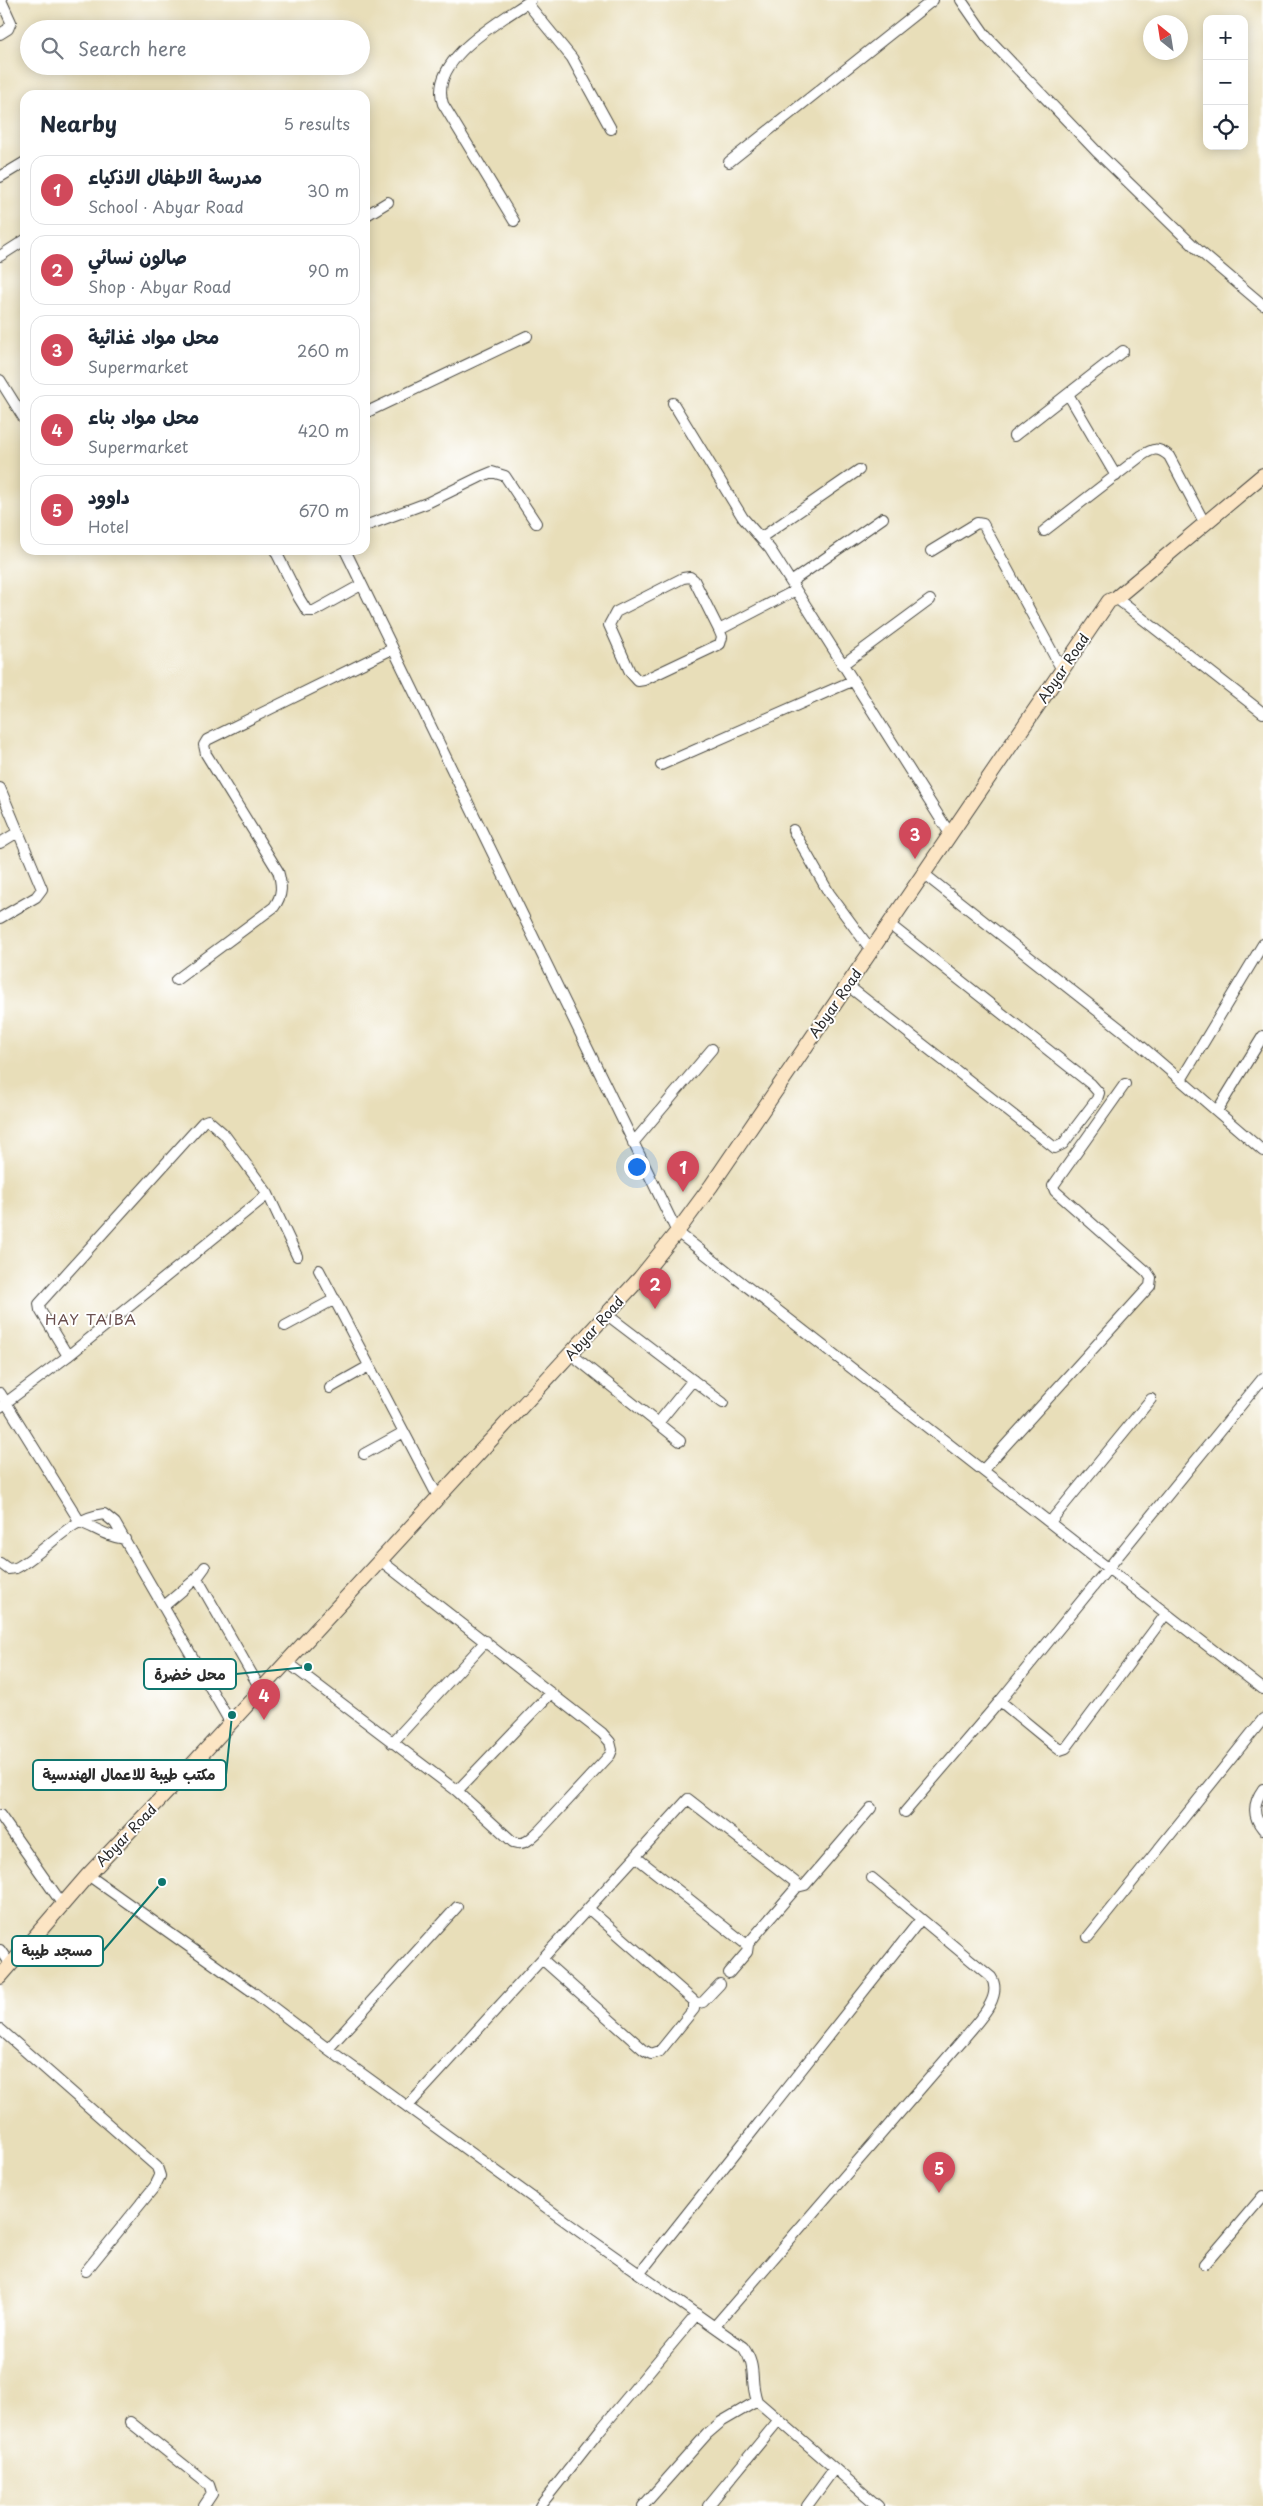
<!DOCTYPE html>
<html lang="en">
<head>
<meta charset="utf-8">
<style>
	:root { --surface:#fff; --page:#f2f2f3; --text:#1f2937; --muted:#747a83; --line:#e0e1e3; --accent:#d1495b }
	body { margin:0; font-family:"Playpen Sans","Playpen Sans Arabic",sans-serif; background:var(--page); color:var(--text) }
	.controls { position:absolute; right:15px; top:15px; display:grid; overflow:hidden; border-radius:10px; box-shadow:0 2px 12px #0003 }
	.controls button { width:45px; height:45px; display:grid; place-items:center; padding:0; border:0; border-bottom:1px solid var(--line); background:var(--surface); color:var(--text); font:25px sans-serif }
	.compass { position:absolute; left:1143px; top:15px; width:45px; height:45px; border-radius:50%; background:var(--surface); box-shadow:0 2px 12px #0003; rotate:330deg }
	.you { position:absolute; left:636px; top:1166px; width:18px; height:18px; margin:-12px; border:4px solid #fff; border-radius:50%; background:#1a73e8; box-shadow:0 0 0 8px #1a73e833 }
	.badge { display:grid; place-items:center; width:32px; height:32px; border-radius:50%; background:var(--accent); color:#fff; font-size:16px; font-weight:700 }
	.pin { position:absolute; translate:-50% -41px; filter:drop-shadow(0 1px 2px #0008) }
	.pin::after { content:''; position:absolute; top:26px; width:18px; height:15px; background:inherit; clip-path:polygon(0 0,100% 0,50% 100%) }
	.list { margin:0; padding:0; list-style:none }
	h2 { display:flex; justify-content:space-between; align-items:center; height:65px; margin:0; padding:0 20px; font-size:21px }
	h2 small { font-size:16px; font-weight:400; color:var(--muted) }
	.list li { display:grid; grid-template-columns:32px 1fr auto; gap:15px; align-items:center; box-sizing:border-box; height:70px; margin:0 10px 10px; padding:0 10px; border:1px solid var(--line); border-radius:15px }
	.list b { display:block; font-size:19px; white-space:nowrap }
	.list p { margin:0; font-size:16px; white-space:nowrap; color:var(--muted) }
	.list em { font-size:16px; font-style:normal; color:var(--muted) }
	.icon { flex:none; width:28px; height:28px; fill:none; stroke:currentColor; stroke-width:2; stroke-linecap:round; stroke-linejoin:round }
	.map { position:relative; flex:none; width:1263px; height:2506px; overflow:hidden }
	.search { position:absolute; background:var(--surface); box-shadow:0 2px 12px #0003; left:20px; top:20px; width:350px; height:55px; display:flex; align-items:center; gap:12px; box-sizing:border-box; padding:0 18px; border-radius:28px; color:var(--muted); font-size:19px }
	.panel { position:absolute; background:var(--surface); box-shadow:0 2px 12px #0003; left:20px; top:90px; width:350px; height:465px; border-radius:15px }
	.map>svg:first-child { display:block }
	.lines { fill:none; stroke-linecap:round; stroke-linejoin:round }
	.minor-casing { stroke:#474640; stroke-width:12 }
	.secondary-casing { stroke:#474640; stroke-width:16 }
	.minor { stroke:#fff; stroke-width:10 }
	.secondary { stroke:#fce5c4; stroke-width:14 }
	.labels { text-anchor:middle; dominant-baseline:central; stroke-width:4; stroke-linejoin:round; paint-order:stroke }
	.street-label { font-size:14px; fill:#2b2b2b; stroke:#fff }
	.neighbourhood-label { font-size:15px; letter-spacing:1px; fill:#694e4d; stroke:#fff }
	.leader { fill:none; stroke:#0f766e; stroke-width:2 }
	.callout-dot { fill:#0f766e; stroke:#fff; stroke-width:2 }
	.callout { fill:#fff; stroke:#0f766e; stroke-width:2 }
	.callout-label { font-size:15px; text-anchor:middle; font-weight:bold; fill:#2b2b2b }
</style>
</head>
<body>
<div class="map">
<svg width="1263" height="2506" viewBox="0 0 1263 2506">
	<rect width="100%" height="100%" fill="#fff"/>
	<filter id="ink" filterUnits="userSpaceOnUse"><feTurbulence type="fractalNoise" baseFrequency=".02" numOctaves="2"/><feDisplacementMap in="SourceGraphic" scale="10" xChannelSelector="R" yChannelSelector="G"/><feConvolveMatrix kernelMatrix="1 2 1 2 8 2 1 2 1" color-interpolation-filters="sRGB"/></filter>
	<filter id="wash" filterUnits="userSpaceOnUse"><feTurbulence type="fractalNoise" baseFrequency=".0096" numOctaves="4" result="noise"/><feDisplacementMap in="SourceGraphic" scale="20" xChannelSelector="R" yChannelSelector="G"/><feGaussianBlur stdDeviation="1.12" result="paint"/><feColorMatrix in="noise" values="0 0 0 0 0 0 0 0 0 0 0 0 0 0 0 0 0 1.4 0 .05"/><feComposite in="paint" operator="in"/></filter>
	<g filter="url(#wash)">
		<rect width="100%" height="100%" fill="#e8deb9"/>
	</g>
	<g filter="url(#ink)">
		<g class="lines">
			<defs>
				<path id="minor" d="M961,0l25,36 112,117 99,96 66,56
					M527,3l45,55 39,71
					M0,34l8,-5 3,-7 -10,-22
					M729,162l204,-162
					M0,177l25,-15
					M365,216l23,-14
					M514,221l-71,-117c-15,-45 58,-83 88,-104
					M0,256l25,-16
					M0,380l25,40
					M1068,394l48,82
					M673,403l70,115 27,31 180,285
					M365,413l162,-77
					M1014,436l109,-85
					M365,526l62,-23 53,-26 12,-5 13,4 31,47
					M1044,531l97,-75c12,-8 17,-9 28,0l35,66
					M762,537l97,-67
					M275,550l24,48 8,13h7l47,-26
					M345,550l332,682 586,457
					M931,551l46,-28 6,1 79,146
					M690,577l4,3 25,50 3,7 -2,7 -76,36 -6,1 -8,-9 -21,-47 7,-13 67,-34z
					M791,582l92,-64
					M1116,598l147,115
					M719,630l77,-40
					M842,665l88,-65
					M661,765l191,-84
					M0,788l42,101 -6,8 -36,21
					M793,830l36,63 42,57
					M0,843l18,-11
					M924,874l208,164 131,113
					M176,980l98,-73c9,-12 8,-22 4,-36l-72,-117 -2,-9 3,-5 185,-91
					M847,985l208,163 8,-4 34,-45 2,-6 -8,-9 -202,-160
					M1181,1080l82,-136
					M1217,1111l46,-75
					M633,1143l79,-94
					M319,1270l119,227
					M606,1314l117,89
					M285,1326l50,-27
					M571,1354l109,87
					M68,1356l-28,-46 -1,-6 164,-182 5,-2 16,14 44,60 29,62
					M330,1388l39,-22
					M0,1393l80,129c16,6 27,15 45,17
					M0,1407l68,-51 200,-162
					M658,1423l35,-43
					M364,1454l40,-22
					M983,1470l167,-184 1,-8 -4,-6 -92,-81 -2,-5 72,-102
					M1050,1522l101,-123
					M0,1563l8,6 8,-1c29,-15 53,-50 88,-54l11,9 115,199
					M197,1578l64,112
					M164,1606l33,-28 8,-11
					M287,1662l170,129 56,51c12,4 17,-3 26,-11l71,-76 2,-5 -2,-8 -8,-9 -222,-173
					M1000,1701l56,46 4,3 6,-2 100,-134
					M392,1743l94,-102
					M1263,1789c-10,14 -11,27 0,40
					M457,1791l94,-98
					M905,1812l95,-111 263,-323
					M0,1815l63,90
					M88,1875l165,117 75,57 252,183 163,115c15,21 6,31 14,54l121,105
					M797,1887l8,-2 66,-77
					M1088,1937l175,-218
					M0,1950l11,16
					M543,1960l101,90 7,4 9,-3 34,-42v-8l-105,-92
					M729,1973l18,-21 1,-7
					M694,2004l9,-2 17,-18
					M0,2029l157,138 3,9 -5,10 -69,85
					M328,2049l129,-142
					M408,2106l280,-307 107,83 2,5 -50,58 -110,-87
					M1205,2264l58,-68
					M640,2273l281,-354
					M715,2326l250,-289c12,-15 39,-40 26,-60l-119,-99
					M130,2422l79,63 3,9 -8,12
					M540,2506l60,-76 97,-116
					M643,2506l64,-72 14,-12 36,-21
					M708,2506l70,-85
					M807,2506l27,-37"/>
				<path id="secondary" d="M0,1977l88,-102 79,-83 473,-514 37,-46 34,-46 398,-585 7,-3 147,-123"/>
			</defs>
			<!-- minor casing -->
			<use href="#minor" class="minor-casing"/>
			<!-- secondary casing -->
			<use href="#secondary" class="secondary-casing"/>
			<!-- minor -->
			<use href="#minor" class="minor"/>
			<!-- secondary -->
			<use href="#secondary" class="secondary"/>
		</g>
	</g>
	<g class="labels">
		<!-- street labels -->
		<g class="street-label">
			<text transform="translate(1063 668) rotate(-56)">Abyar Road</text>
			<text transform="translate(835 1003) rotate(-55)">Abyar Road</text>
			<text transform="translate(594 1328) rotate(-48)">Abyar Road</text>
			<text transform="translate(126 1835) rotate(-46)">Abyar Road</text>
		</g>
		<!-- neighbourhood labels -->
		<g class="neighbourhood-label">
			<text x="91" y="1318">HAY TAIBA</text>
		</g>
	</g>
	<!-- callouts -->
	<path class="leader" d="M308 1667L236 1674M232 1715L226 1775M162 1882L103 1951"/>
	<g class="callout-dot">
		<circle cx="308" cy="1667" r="5"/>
		<circle cx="232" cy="1715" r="5"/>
		<circle cx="162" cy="1882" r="5"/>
	</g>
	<g class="callout">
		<rect x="144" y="1659" width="92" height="30" rx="5"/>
		<rect x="33" y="1760" width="193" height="30" rx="5"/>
		<rect x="12" y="1936" width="91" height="30" rx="5"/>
	</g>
	<g class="callout-label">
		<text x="190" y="1680">محل خضرة</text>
		<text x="129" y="1780">مكتب طيبة للاعمال الهندسية</text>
		<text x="57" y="1956">مسجد طيبة</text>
	</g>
</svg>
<div class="controls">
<button>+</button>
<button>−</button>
<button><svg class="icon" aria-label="locate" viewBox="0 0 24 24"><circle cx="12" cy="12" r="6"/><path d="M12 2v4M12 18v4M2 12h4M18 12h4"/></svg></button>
</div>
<svg class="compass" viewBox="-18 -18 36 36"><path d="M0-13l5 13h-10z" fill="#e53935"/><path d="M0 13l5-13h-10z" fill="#747a83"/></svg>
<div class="you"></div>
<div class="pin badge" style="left:683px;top:1192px">1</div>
<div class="pin badge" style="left:655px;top:1309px">2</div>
<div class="pin badge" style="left:915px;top:859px">3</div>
<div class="pin badge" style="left:264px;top:1720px">4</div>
<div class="pin badge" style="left:939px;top:2193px">5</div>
<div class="search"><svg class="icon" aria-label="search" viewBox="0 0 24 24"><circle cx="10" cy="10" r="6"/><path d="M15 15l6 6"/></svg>Search here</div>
<section class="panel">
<h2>Nearby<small>5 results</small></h2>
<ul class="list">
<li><span class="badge">1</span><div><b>مدرسة الاطفال الاذكياء</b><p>School · Abyar Road</p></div><em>30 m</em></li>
<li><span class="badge">2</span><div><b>صالون نسائي</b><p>Shop · Abyar Road</p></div><em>90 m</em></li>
<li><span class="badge">3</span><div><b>محل مواد غذائية</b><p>Supermarket</p></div><em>260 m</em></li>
<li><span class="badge">4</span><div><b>محل مواد بناء</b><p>Supermarket</p></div><em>420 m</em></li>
<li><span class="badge">5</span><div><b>داوود</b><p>Hotel</p></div><em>670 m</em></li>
</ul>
</section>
</div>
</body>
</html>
